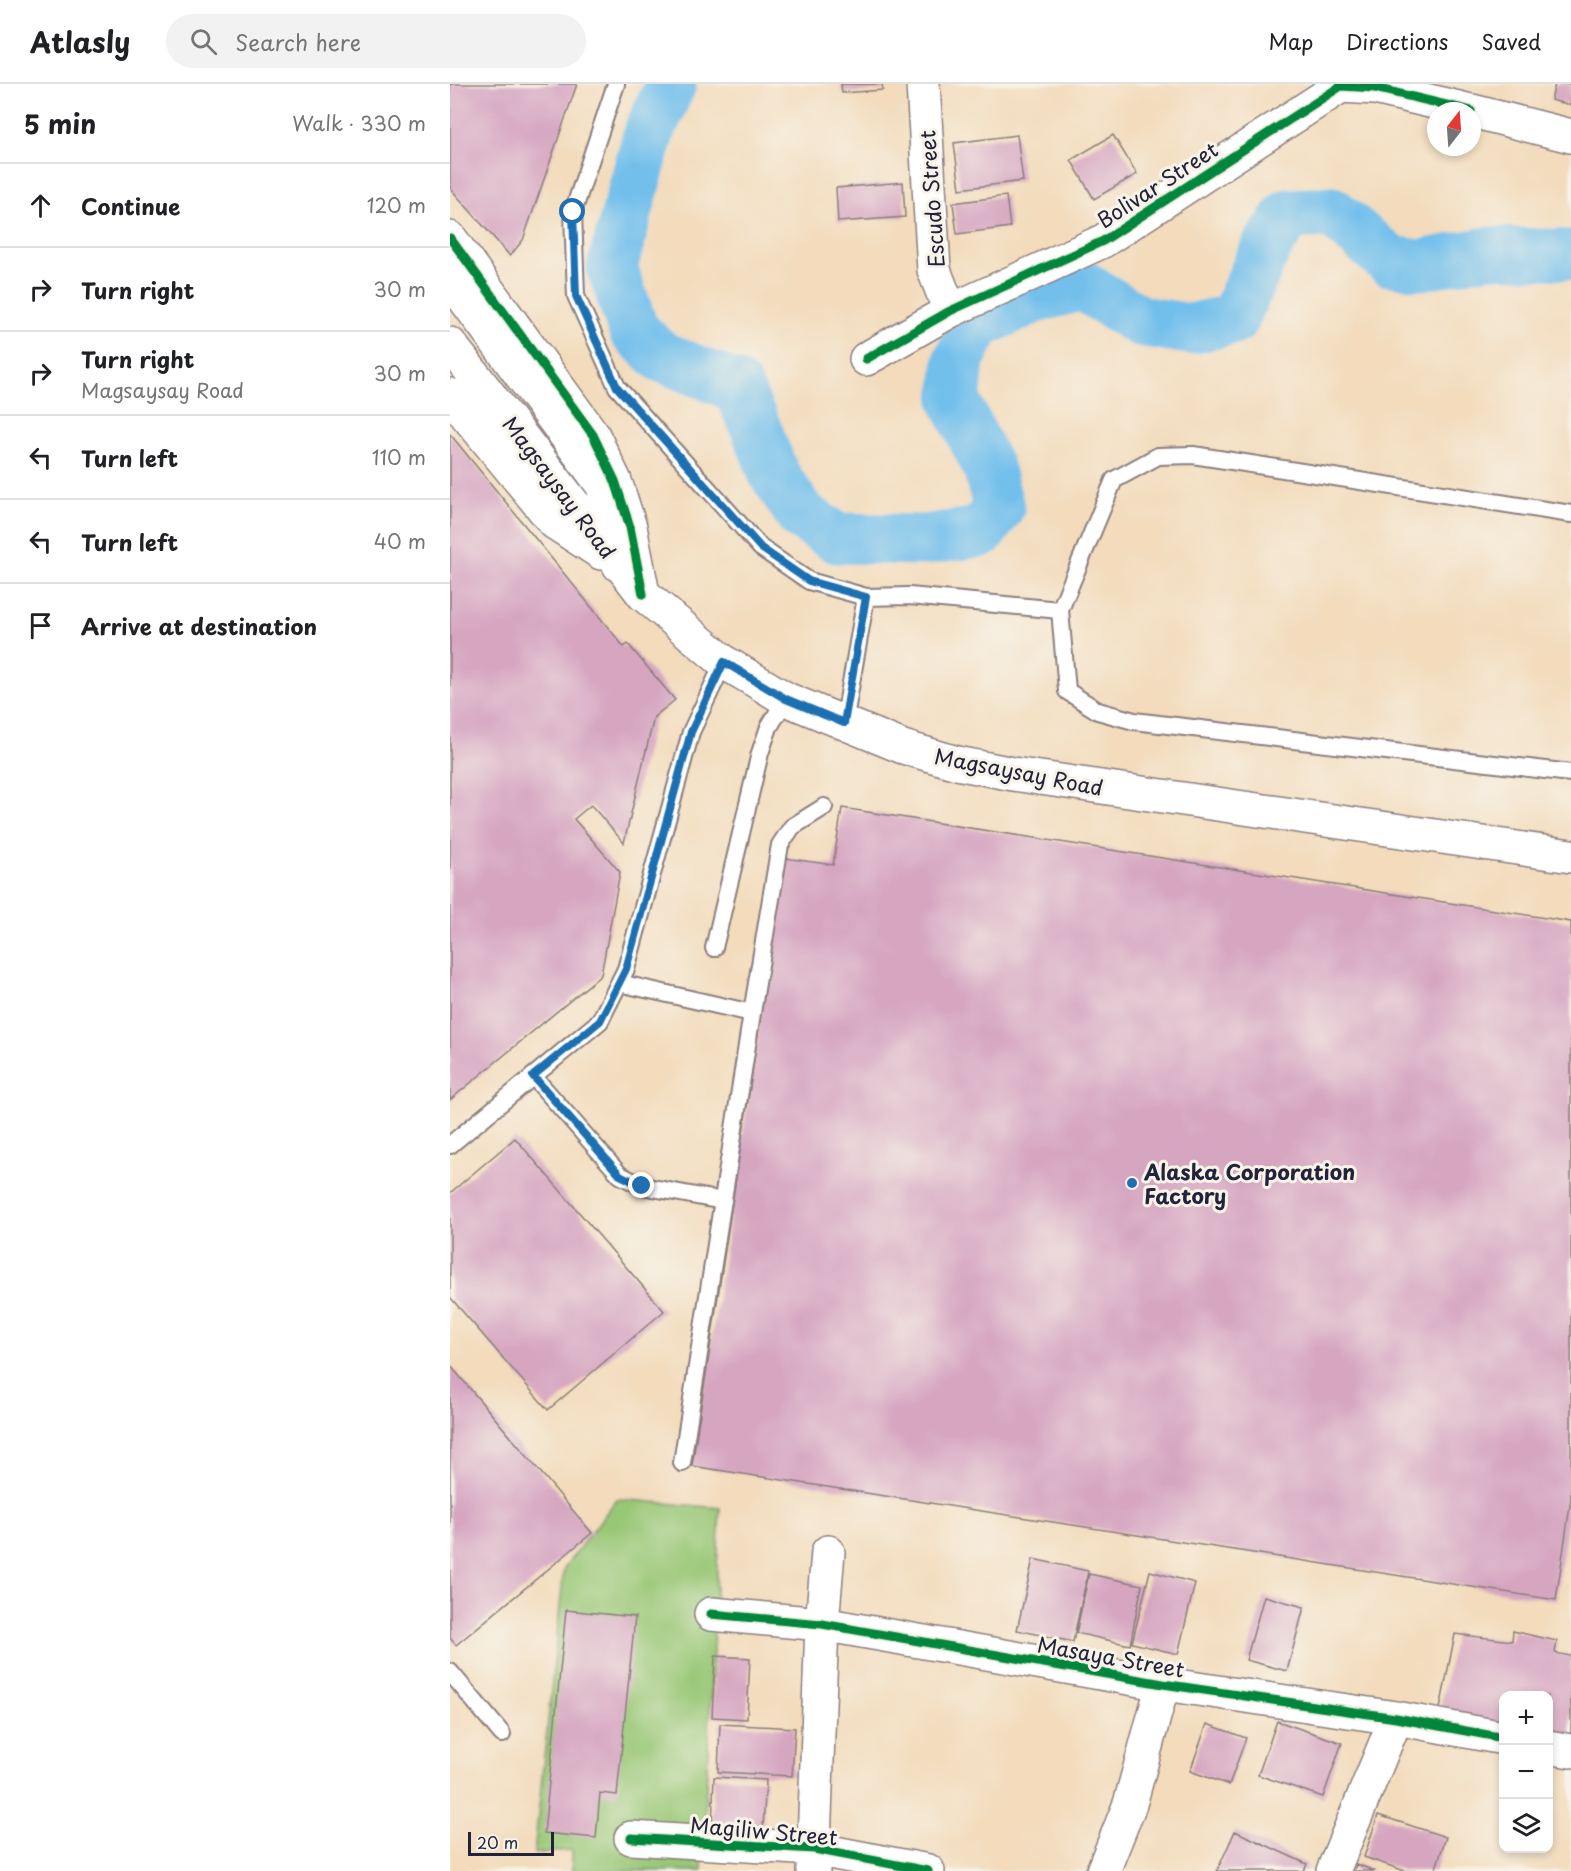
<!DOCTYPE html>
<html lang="en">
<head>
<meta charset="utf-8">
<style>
	:root { --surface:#fff; --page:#f2f2f2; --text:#202124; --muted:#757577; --line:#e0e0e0 }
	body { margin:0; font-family:"Playpen Sans",sans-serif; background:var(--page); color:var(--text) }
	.controls { position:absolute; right:18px; bottom:18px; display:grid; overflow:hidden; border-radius:12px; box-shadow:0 3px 9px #0003 }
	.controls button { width:54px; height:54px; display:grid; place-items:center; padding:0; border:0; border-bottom:2px solid var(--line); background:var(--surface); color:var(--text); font:30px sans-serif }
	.compass { position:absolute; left:977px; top:18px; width:54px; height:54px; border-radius:50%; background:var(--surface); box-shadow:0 3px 9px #0003; rotate:17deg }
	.scale { position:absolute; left:18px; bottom:15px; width:86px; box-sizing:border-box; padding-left:6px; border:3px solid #22223b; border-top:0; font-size:16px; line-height:21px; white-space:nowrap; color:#22223b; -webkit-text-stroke:4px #f7f3e8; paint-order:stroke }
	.stop { position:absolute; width:18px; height:18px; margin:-14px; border:4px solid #1f6fb2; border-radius:50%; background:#fff }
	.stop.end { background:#1f6fb2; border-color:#fff; box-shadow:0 2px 6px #0008 }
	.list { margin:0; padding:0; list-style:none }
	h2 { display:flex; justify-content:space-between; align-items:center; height:78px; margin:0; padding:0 24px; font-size:26px }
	h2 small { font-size:20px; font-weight:400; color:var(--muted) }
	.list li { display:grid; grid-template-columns:39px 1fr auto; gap:18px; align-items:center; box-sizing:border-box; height:84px; padding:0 24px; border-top:2px solid var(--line) }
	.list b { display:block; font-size:22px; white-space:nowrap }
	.list p { margin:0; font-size:20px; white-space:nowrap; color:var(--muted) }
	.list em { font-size:20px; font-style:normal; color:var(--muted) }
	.icon { flex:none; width:33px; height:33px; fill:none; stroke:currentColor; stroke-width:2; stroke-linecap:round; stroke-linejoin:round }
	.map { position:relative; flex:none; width:1121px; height:1787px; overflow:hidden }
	header { display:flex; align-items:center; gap:36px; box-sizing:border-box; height:84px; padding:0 30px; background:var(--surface); border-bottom:2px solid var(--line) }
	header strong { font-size:28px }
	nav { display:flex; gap:33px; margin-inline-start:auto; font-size:21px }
	.search { width:420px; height:54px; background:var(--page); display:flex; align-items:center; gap:15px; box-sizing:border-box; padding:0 21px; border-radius:33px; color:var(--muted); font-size:22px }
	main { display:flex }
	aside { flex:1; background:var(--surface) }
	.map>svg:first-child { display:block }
	.grass { fill:#98c776; stroke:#5d7458; stroke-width:1.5 }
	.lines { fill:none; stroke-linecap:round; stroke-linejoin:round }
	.river { stroke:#72bfec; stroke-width:51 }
	.building { fill:#d6a6c1 }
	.lane-casing { stroke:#8a7e7c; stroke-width:20 }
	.street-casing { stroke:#8a7e7c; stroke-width:36 }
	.secondary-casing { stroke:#8a7e7c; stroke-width:36 }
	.highway-casing { stroke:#8a7e7c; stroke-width:36 }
	.lane { stroke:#fff; stroke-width:16 }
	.street { stroke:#fff; stroke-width:33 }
	.secondary { stroke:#fff; stroke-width:33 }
	.highway { stroke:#fff; stroke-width:33 }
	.cycleway-casing { stroke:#f7f3e8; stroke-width:13 }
	.cycleway { stroke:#00873e; stroke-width:9 }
	.route { stroke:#1f6fb2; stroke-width:8 }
	.poi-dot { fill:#1f6fb2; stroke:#f7f3e8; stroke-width:2 }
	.labels { text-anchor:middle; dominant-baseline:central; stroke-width:6; stroke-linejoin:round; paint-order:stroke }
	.street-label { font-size:21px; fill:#22223b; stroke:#f7f3e8 }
	.poi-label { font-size:21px; font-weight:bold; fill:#22223b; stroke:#f7f3e8; text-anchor:start }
</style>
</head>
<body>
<header>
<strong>Atlasly</strong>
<div class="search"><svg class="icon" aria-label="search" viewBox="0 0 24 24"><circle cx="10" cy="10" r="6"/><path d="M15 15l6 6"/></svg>Search here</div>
<nav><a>Map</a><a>Directions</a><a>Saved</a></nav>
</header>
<main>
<aside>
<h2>5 min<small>Walk · 330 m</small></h2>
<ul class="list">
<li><svg class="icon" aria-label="ahead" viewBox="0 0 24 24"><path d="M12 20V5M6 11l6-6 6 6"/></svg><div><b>Continue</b></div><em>120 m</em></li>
<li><svg class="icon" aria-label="right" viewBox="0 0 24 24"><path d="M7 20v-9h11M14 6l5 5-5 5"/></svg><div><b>Turn right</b></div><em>30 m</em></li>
<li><svg class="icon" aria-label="right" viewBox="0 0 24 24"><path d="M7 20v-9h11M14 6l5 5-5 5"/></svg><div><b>Turn right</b><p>Magsaysay Road</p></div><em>30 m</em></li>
<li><svg class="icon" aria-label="left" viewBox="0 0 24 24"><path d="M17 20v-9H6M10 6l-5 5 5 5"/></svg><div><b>Turn left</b></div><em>110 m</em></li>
<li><svg class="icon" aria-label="left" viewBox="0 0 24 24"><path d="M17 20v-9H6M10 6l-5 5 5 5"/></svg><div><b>Turn left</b></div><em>40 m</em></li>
<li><svg class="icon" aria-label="arrive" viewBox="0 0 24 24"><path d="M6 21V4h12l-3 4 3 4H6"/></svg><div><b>Arrive at destination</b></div></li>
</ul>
</aside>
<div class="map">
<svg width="1121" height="1787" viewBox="0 0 1121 1787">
	<rect width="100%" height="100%" fill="#f7f3e8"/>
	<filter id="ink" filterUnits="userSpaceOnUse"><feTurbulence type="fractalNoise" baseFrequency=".0167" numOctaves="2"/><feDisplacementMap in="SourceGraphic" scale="12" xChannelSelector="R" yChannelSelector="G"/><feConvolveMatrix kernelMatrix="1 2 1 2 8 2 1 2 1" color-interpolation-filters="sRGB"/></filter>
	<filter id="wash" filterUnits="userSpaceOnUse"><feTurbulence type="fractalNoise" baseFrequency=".008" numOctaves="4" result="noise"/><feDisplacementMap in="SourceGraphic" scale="24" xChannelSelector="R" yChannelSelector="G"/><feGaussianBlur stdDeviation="1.35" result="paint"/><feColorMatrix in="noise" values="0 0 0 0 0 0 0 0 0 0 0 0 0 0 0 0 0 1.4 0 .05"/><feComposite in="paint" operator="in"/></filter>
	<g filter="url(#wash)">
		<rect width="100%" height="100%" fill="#f3dbbc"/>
		<!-- grass -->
		<path class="grass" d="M167,1415l103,9 -18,363h-130v-21l-38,4 30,-286z"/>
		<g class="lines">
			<!-- river -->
			<path class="river" d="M221,0l-22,48 -37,136 22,63 28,26 75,30 16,34 21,53 27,41 36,23 86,2 58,-8 18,-25 -11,-40 -33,-66 4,-42 18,-35 55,-25 50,-14 58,36 50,8 44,-10 33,-73 22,-32 43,-2 58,49 32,4 65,-13 84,3"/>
		</g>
		<g id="blocks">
			<!-- building -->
			<path class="building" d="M0,0h127l-54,156 -13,16 -60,-68z
				M391,0h41l1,6 -41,3z
				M1105,0h16v21l-20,-5z
				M567,51l6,46 -63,8 -6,-46z
				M663,51l24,39 -43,25 -23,-39z
				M453,98l2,35 -67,5 -2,-34z
				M556,112l4,31 -53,7 -4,-31z
				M0,350l174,213 4,-3 47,56 -21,17 -30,126 -33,-38 -17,14 46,53 -19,103 -151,125z
				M392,724l729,114v577l-15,101 -864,-134 93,-608 48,7z
				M65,1054l149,173 -116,99 -98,-113v-104z
				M0,1281l142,168 -136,112 -6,-7z
				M583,1475l55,12 -15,71 -56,-12z
				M700,1487l45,12 -17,71 -46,-11z
				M639,1490l53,11 -12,60 -54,-12z
				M814,1512l40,11 -17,64 -41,-11z
				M116,1526l69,7 -18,178 -17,-2 -4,45 -52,-5z
				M1063,1547l44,10 -2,12 16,3v89l-23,-4v-45h-44v36l-66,-13 17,-85 57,7z
				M265,1572l35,2 -3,61 -35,-2z
				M827,1637l65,22 -19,54 -65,-22z
				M270,1640l75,4 -3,48 -74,-4z
				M757,1640l39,14 -17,47 -39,-14z
				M264,1693l52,3 -3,48 -51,-3z
				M928,1731l68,22 -11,34h-30l-41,-14z
				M785,1747l72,33 -3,7h-87z
				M906,1780l19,7h-21z"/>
		</g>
	</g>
	<g filter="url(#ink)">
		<use href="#blocks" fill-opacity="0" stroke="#8a7e7c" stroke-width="1.5"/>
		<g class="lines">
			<defs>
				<path id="lane" d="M166,0l-43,128 3,84 41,91 144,161 48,33 57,16 43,-1 151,14 54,-130 44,-24 35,-1 378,59
					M610,526l7,81 31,20 36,10 437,52
					M394,639l22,-126
					M264,864l46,-195 9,-26 17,-28
					M169,899l133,30 -70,450
					M302,929l28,-168 12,-18 32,-20
					M83,992l87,99 22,11 81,15
					M0,1061l150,-124 26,-52 65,-237 33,-70
					M0,1588l52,62"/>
				<path id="street" d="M473,0l11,186 16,41
					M1022,27l99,25
					M0,154l143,197 22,46 15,46 13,67
					M416,275l84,-48 153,-70 238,-155 34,2 96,23
					M261,1530l111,10 341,60 233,34 108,20
					M1098,1663l23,4
					M181,1754l183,11 114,22
					M363,1787l9,-247 6,-72
					M653,1787l27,-67 33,-120
					M883,1787l63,-153"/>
				<path id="secondary" d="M0,260l193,250 81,68 62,37 117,48 54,16 56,11 558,82
					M0,311l105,128 46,30"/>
				<path id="highway" d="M0,195l153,207 16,79"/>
			</defs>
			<!-- lane casing -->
			<use href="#lane" class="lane-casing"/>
			<!-- street casing -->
			<use href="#street" class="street-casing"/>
			<!-- secondary casing -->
			<use href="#secondary" class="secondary-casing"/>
			<!-- highway casing -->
			<use href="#highway" class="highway-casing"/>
			<!-- lane -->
			<use href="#lane" class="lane"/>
			<!-- street -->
			<use href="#street" class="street"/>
			<!-- secondary -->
			<use href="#secondary" class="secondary"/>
			<!-- highway -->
			<use href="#highway" class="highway"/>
			<defs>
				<path id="cycleway" d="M0,154l143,197 22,46 15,46 13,67
					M416,275l84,-48 153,-70 238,-155 34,2 96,23
					M261,1530l111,10 341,60 233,34 108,20
					M181,1754l183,11 114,22"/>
			</defs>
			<!-- cycleway casing -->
			<use href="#cycleway" class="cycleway-casing"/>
			<!-- cycleway -->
			<use href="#cycleway" class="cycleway"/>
		</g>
	</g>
	<g class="lines" filter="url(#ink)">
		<!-- route -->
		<path class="route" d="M123,128l3,84 41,91 144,161 48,33 57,16 -22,126 -58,-24 -62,-37 -33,70 -65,237 -26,52 -67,55 87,99 22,11"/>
	</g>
	<!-- markers -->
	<circle class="poi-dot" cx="682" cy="1099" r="6"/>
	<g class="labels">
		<!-- street labels -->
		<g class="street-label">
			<text transform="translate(707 100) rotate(-33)">Bolivar Street</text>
			<text transform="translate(481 115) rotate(-94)">Escudo Street</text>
			<text transform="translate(110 403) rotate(53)">Magsaysay Road</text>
			<text transform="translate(569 687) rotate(11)">Magsaysay Road</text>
			<text transform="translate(661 1572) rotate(10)">Masaya Street</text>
			<text transform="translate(314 1746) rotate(5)">Magiliw Street</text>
		</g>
		<!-- poi labels -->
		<g class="poi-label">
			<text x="694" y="1087">Alaska Corporation<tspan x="694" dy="24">Factory</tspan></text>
		</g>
	</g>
</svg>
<div class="controls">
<button>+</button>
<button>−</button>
<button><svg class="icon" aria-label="layers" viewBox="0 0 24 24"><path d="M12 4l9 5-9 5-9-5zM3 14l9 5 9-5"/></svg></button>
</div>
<svg class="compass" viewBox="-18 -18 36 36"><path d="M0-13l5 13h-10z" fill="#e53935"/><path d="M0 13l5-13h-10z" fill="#757577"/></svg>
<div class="scale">20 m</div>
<div class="stop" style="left:123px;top:128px"></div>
<div class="stop end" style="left:192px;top:1102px"></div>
</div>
</main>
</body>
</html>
